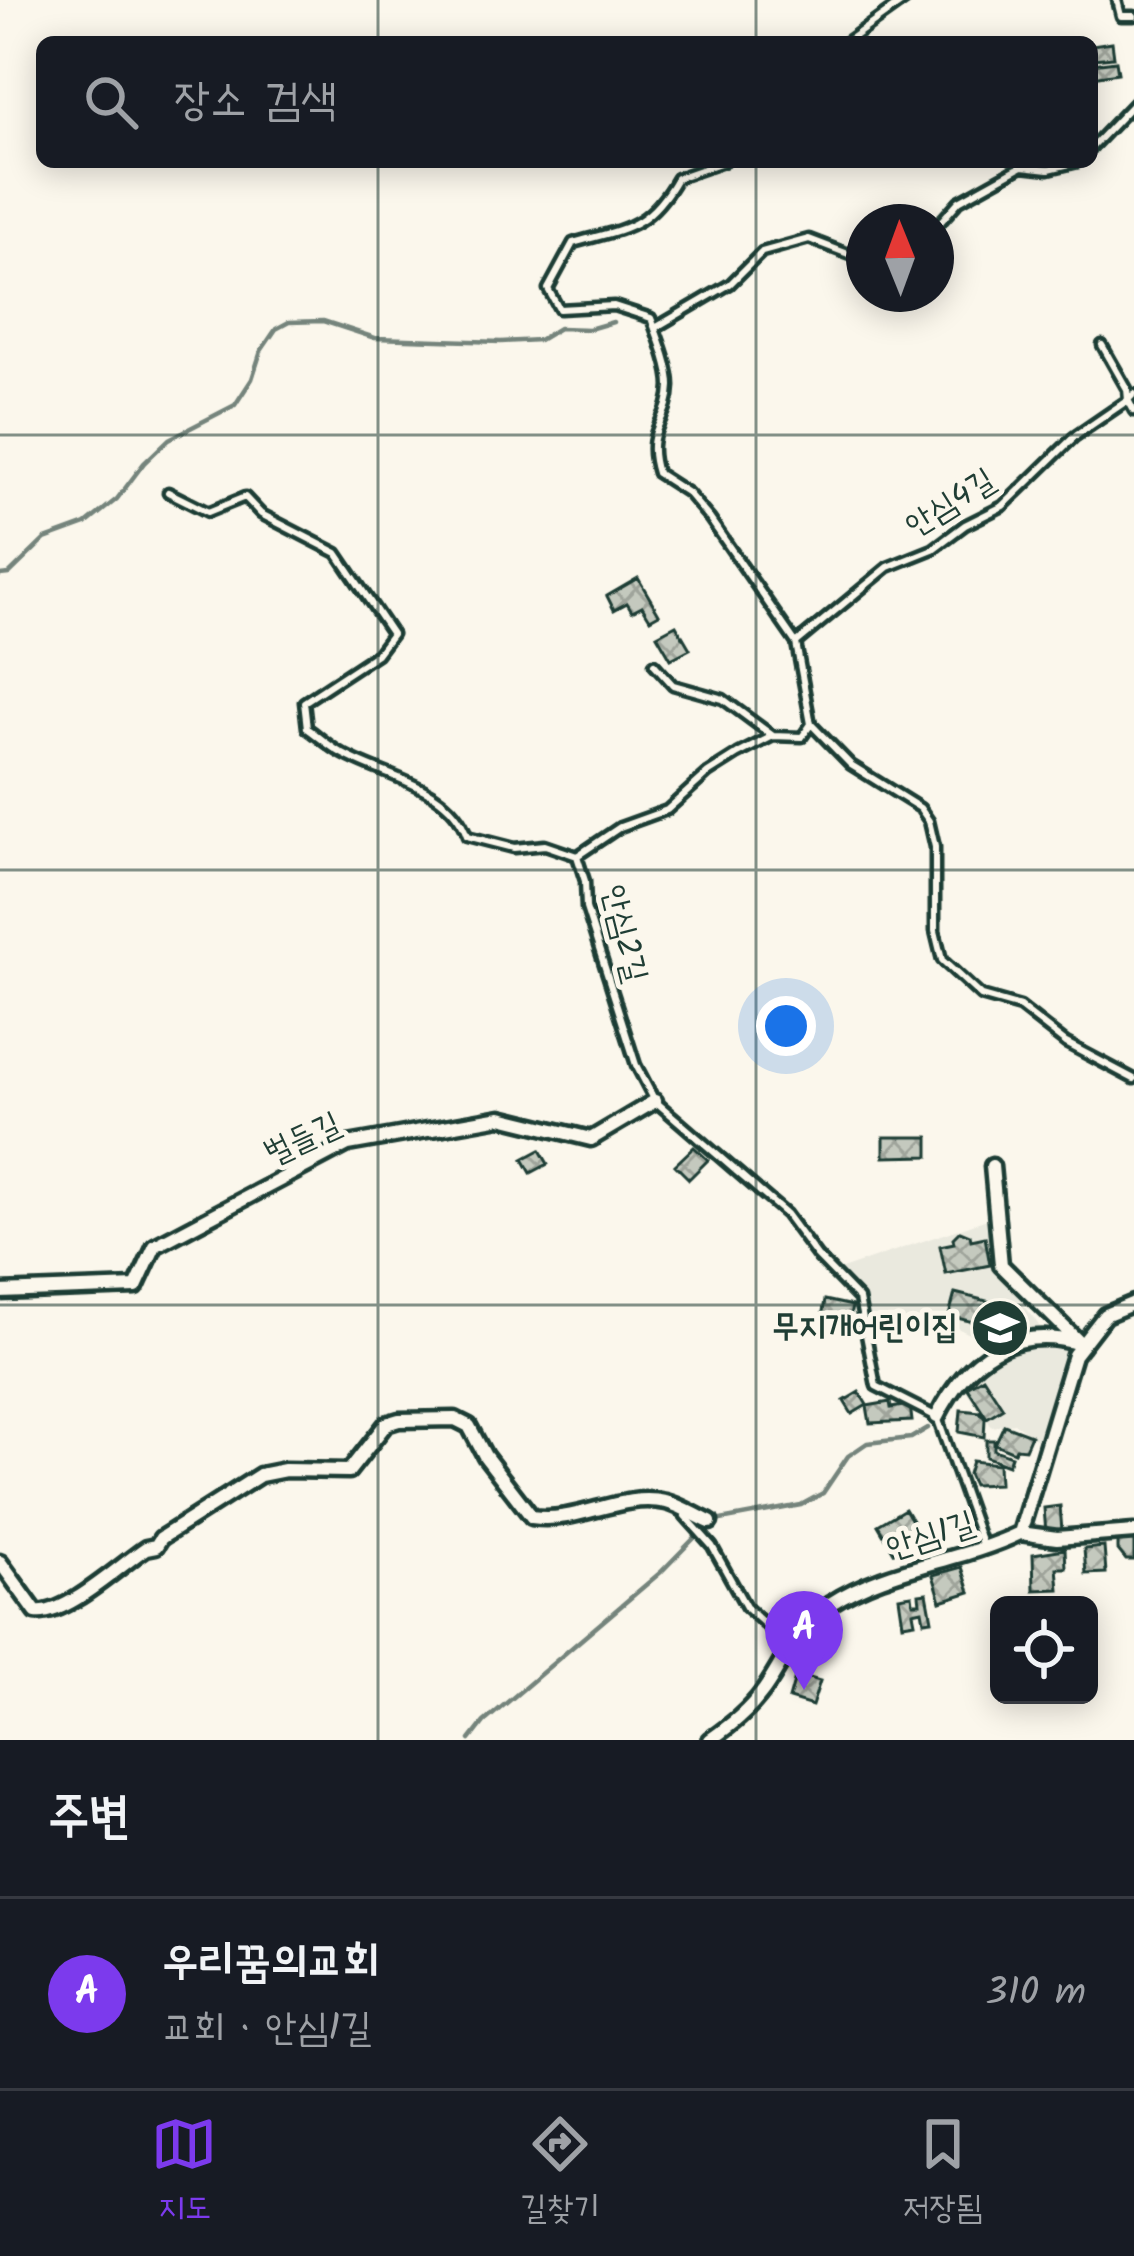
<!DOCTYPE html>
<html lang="ko">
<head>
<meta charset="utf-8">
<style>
	:root { --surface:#171b24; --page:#20242c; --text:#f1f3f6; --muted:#9ea1a6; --line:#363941; --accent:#7c3aed }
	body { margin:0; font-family:Kalam,"Poor Story",sans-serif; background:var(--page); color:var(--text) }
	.controls { position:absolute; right:36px; bottom:36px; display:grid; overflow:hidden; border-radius:18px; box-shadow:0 6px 30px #0003 }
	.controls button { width:108px; height:108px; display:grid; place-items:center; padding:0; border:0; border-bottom:3px solid var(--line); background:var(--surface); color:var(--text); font:60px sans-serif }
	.compass { position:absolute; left:846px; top:204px; width:108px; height:108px; border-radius:50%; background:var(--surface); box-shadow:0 6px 30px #0003; rotate:359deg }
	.you { position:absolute; left:786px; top:1026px; width:42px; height:42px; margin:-30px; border:9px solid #fff; border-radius:50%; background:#1a73e8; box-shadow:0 0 0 18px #1a73e833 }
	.badge { display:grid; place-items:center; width:78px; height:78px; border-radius:50%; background:var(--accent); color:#fff; font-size:39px; font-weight:700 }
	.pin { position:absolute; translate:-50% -99px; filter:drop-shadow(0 3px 6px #0008) }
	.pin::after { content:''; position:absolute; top:63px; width:42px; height:36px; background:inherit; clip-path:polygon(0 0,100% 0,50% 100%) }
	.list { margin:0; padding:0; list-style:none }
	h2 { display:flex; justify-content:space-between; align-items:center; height:156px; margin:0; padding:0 48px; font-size:51px }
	h2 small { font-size:39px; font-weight:400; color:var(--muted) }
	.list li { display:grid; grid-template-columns:78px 1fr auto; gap:36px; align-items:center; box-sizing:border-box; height:192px; padding:0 48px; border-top:3px solid var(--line) }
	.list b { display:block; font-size:45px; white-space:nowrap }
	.list p { margin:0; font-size:39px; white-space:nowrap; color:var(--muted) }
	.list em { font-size:39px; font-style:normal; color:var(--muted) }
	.icon { flex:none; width:66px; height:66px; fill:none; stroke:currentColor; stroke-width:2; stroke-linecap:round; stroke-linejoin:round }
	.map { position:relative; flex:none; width:1134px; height:1740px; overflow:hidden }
	.search { position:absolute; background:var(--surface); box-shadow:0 6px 30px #0003; left:36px; right:36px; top:36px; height:132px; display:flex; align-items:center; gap:30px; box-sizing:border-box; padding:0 42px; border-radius:18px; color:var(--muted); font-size:45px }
	.sheet { height:348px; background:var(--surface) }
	nav { display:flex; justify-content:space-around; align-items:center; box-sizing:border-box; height:168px; border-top:3px solid var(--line); background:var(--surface); font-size:33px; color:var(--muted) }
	nav a { display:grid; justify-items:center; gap:6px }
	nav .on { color:var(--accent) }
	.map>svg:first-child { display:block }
	.built { fill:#eae9de }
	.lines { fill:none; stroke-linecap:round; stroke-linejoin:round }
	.stream { stroke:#74847b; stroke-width:4.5 }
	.building { fill:url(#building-cross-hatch); stroke:#1f3d34; stroke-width:3 }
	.service-casing { stroke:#1f3d34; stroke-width:15 }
	.minor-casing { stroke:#1f3d34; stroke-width:21 }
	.service { stroke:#fbf7ec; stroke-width:6 }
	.minor { stroke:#fbf7ec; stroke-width:12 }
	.grid { fill:none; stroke:#1f3d34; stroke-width:3; stroke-opacity:0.55 }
	.labels { text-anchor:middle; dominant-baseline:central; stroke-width:10; stroke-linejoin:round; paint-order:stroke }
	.street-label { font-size:33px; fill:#1f3d34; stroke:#fbf7ec }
	.poi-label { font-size:33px; font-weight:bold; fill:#1f3d34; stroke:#fbf7ec; text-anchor:end }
</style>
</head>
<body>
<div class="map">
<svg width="1134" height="1740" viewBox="0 0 1134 1740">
	<defs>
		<pattern id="building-cross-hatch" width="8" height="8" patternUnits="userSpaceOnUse" patternTransform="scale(3)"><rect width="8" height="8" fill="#c4c9be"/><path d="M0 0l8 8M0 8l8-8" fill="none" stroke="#9fa49b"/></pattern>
	</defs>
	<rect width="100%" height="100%" fill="#fbf7ec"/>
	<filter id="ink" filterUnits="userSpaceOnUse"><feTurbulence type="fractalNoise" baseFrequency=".00833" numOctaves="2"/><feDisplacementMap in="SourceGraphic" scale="24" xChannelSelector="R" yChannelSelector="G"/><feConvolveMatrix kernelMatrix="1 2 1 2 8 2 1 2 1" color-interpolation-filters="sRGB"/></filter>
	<g filter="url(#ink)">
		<!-- built -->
		<path class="built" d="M993,1217l8,56 42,58 13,13 14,2 -33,94 -23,-17 -22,4 -27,-38 13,-20 23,-20 -48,-23 -37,7 -18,-17 -28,-1 -11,-24 -23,-20z"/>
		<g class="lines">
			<!-- stream -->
			<path class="stream" d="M0,575l9,-1 36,-35 41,-15 31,-25 27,-36 25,-24 66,-34 17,-26 9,-28 15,-22 13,-7 34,-1 52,17 126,4 38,-2 20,-12 30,1 24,-7
				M470,1740l14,-18 177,-150 49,-50 91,-17 22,-12 25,-37 19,-13 44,-5 17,-10"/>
		</g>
		<!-- building -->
		<path class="building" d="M1112,42l2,15 -22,2v-14z
			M1116,61l2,12 -26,4v-13z
			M638,578l21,36 -9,5 -8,-13 -10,5 -5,-8 -13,7 -7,-14z
			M676,625l14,24 -19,10 -14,-24z
			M884,1137h45v19l-45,1z
			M694,1147l14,13 -19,19 -14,-14z
			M540,1150l8,14 -17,9 -8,-14z
			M960,1231l10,4 1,5 14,-3 5,28 -44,9 -6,-28 14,-3 -1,-5z
			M955,1293l48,12 -6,23 -48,-12z
			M825,1300l27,6 -2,11 -8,-2 -4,17 -18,-3z
			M983,1377l20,31 -16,10 -20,-31z
			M859,1392l8,13 -15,9 -8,-13z
			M890,1402l1,6 19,-3 2,16 -42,2 -3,-17z
			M961,1410l19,2 5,7 -1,18 -25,-5z
			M1004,1425l27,10 -6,14 -9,-1 -2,4 -19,-8z
			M986,1440h8v10l17,6 -3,9 -22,-8z
			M972,1461l26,3 1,20 -26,1 -5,-11z
			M1060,1506l2,25 -16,2 -2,-25z
			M905,1509l9,15 -8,5 7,12 -19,11 -16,-27z
			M1134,1540v20h-8l-8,-10v-9z
			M1104,1547l2,26 -20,1 -2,-25z
			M1065,1549l1,19h-9l2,21 -25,1 -1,-36z
			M962,1567l8,25 -29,9 -8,-26z
			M927,1593l5,27 -8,1 -2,-11 -9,2 2,10 -12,2 -4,-27 13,-2 1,8h7l-1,-9z
			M796,1674l24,7 -8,25 -23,-7z"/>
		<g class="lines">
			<defs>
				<path id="service" d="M1117,0l4,16h13
					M846,42l59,-42
					M1092,147l42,-44
					M723,162l-46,16c-29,51 -51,50 -104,65l-25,46 11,20 55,-3 37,12c7,19 19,49 19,68 -1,37 -27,42 -13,87l31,20 22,26 86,124 15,81 40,41 69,43 9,13 6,26v84l7,29 39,36 39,11 46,36 68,36
					M936,227l23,-26 63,-35 27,3 29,-7
					M655,328l75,-44 32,-32 47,-13 55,21
					M1102,345l25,44 1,11 6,-6
					M168,492l40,20 37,-15 16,17 76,39 55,81 -15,20 -73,48 3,26c10,7 20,16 31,23 42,26 111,32 129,85l47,12 31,-3 32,11 8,25 1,27 50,157 19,36 131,113 31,42 42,43 17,87 61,31 46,130
					M796,643l92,-76 45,-18 32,-24 38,-19 71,-69 54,-37 6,11
					M654,664l19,21 50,14 50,37
					M577,856l43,-29 47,-17 41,-37 30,-19 35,-18 29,1 9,-13
					M685,1516l27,30 34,61 42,38"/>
				<path id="minor" d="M992,1166l9,99 81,80
					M0,1292l136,-5 19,-41 193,-102 153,-27 90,22 64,-38
					M937,1417c29,-58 77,-94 143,-73
					M1020,1533l37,5 77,-6
					M0,1562l36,50c30,4 83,-46 110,-64l10,-2 5,-8 99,-63 25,-5 64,1 37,-47 13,-4 56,-1 14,7 16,30 47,61c46,7 88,-25 134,-15 14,3 30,14 44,20
					M710,1740c21,-15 39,-29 54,-50 23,-32 30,-62 66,-86 56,-37 130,-42 190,-71l54,-178 31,-40 29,-12"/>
			</defs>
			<!-- service casing -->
			<use href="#service" class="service-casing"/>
			<!-- minor casing -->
			<use href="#minor" class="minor-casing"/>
			<!-- service -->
			<use href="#service" class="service"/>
			<!-- minor -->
			<use href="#minor" class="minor"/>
		</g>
	</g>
	<!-- grid -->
	<path class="grid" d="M378,0v42M756,0v42M378,162v1578M756,162v1578M0,435h1134M0,870h1134M0,1305h1134"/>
	<!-- icons -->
	<defs>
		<symbol id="school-disc" viewBox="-11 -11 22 22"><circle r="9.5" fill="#1f3d34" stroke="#fbf7ec"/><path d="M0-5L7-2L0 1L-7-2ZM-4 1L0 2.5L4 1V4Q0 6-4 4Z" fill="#fff"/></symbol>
	</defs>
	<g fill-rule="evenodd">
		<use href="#school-disc" x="967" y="1295" width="66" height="66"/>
	</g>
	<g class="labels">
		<!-- street labels -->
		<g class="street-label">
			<text transform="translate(951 504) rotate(-32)">안심4길</text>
			<text transform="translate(623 934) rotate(76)">안심2길</text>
			<text transform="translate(303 1140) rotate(-25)">벌들길</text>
			<text transform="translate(931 1537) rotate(-18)">안심1길</text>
		</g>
		<!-- poi labels -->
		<g class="poi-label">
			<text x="958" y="1328">무지개어린이집</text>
		</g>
	</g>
</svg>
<div class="controls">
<button><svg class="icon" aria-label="locate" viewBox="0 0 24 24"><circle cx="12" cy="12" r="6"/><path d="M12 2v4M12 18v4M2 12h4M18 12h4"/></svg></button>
</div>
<svg class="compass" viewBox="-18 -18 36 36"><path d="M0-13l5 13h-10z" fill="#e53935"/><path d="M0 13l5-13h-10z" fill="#9ea1a6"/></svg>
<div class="you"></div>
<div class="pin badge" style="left:804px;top:1690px">A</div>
<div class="search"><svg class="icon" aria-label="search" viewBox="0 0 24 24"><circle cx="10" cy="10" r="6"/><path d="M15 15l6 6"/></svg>장소 검색</div>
</div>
<section class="sheet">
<h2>주변<small></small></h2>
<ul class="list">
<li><span class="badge">A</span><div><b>우리꿈의교회</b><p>교회 · 안심1길</p></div><em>310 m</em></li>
</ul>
</section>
<nav>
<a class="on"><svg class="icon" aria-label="map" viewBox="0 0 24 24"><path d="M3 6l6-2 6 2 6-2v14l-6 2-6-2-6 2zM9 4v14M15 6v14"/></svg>지도</a>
<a><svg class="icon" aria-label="directions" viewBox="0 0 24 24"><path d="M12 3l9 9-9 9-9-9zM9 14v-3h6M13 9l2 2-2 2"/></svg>길찾기</a>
<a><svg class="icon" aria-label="saved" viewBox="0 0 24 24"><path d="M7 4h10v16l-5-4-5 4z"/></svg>저장됨</a>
</nav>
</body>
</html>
